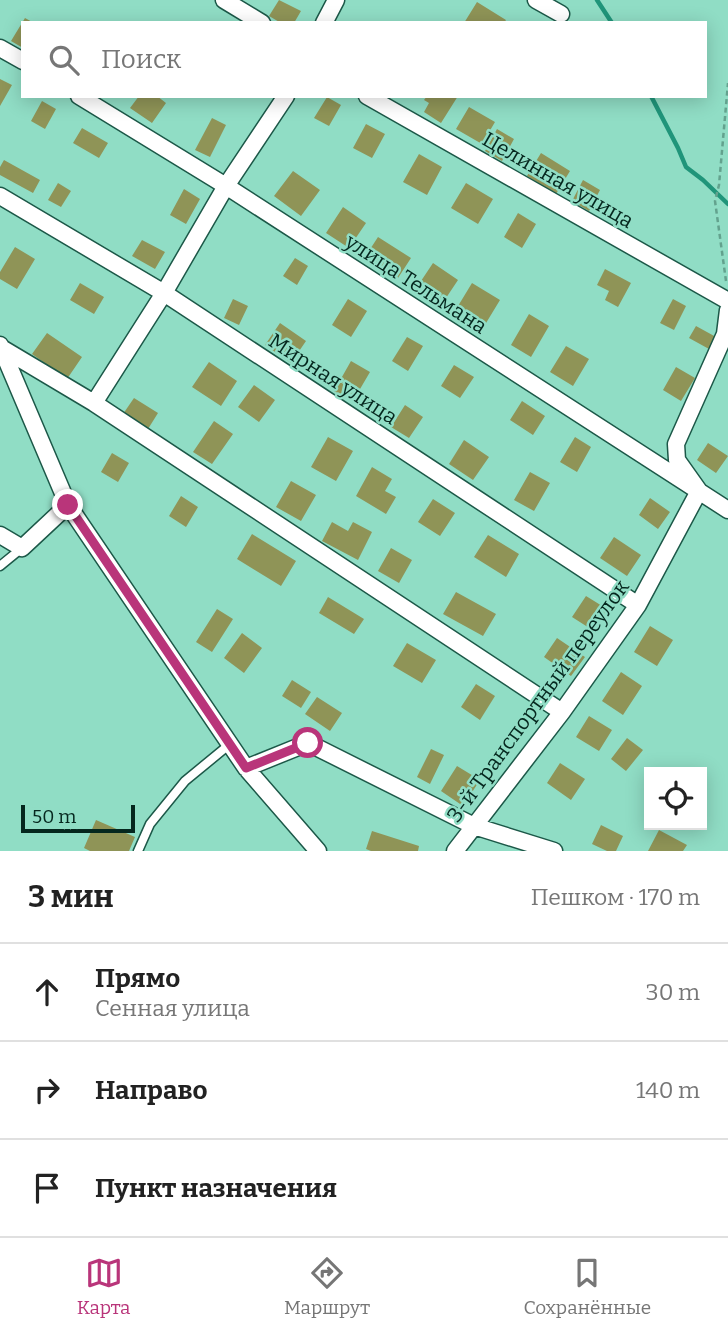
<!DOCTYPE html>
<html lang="ru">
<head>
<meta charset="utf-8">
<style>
	:root { --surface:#fff; --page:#f6f6f6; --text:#222; --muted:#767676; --line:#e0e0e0; --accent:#b9357a }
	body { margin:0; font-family:Bitter,serif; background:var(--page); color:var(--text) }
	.controls { position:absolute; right:21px; bottom:21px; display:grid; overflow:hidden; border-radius:0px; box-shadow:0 4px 18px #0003 }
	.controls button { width:63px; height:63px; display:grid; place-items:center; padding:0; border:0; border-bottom:2px solid var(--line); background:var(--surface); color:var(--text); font:35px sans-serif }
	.scale { position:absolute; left:21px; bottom:18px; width:114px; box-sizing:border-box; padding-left:7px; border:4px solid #05271e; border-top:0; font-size:19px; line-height:24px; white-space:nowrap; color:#05271e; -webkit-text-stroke:5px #90ddc5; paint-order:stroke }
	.stop { position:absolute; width:21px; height:21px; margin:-16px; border:5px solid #b9357a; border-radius:50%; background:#fff }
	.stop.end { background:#b9357a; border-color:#fff; box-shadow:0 2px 7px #0008 }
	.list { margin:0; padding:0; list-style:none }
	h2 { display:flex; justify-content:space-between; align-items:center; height:91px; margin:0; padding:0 28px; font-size:30px }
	h2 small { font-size:23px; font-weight:400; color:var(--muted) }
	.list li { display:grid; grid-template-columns:46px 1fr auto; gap:21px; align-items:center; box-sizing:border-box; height:98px; padding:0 28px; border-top:2px solid var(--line) }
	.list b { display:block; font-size:26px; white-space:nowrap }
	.list p { margin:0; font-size:23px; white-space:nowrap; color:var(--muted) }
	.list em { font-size:23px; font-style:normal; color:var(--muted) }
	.icon { flex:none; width:38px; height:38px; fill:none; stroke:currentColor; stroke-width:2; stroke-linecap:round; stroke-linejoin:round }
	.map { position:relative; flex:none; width:728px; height:851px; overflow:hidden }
	.search { position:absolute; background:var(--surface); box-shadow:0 4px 18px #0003; left:21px; right:21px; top:21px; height:77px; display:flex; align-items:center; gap:18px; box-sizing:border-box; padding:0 24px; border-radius:0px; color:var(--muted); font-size:26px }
	.sheet { height:385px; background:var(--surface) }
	nav { display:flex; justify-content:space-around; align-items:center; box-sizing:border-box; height:98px; border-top:2px solid var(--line); background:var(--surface); font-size:19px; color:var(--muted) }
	nav a { display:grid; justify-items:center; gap:4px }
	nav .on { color:var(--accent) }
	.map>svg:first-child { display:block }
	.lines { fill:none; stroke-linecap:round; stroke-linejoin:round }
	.stream { stroke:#20957a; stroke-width:4.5 }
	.building { fill:#8f9457 }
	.lane-casing { stroke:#1c5848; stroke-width:11 }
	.street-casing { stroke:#1c5848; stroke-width:19 }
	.path { stroke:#63a28e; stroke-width:2.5; stroke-dasharray:5 3.5; stroke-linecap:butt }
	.lane { stroke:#fff; stroke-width:8 }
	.street { stroke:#fff; stroke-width:16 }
	.route { stroke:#b9357a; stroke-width:9 }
	.labels { text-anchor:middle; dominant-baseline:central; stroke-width:5; stroke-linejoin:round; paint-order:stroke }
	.street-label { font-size:21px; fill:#05271e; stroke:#90ddc5 }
</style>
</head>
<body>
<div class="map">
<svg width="728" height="851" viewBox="0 0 728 851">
	<rect width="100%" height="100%" fill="#90ddc5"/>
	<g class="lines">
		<!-- stream -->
		<path class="stream" d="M597,0l15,23
			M651,96l27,52 8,19 17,13 25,24"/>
	</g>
	<!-- building -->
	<path class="building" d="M279,0l22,11 -7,12h-13l-12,-7z
		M477,2l29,18 -2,3h-40z
		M25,18l9,5h-11v25l-12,-7z
		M0,79l12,6 -12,21z
		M139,96h18l9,7 -14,20 -22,-15z
		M427,96h31l-17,27 -17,-11 5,-9 -5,-3z
		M327,97l14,8 -12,21 -15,-8z
		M42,101l14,8 -11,20 -14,-8z
		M469,107l26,15 -13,22 -26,-15z
		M212,118l14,7 -16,32 -15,-7z
		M366,124l19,10 -13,24 -19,-10z
		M82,128l26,15 -9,15 -26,-15z
		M497,129l17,10 -12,22 -17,-10z
		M541,153l29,18 -14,23 -29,-18z
		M419,154l23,13 -15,28 -24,-13z
		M4,160l36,20 -7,13 -33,-18v-8z
		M293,171l27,19 -19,26 -27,-20z
		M583,180l17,10 -11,21 -17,-10z
		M58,183l13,8 -10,16 -13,-7z
		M466,183l27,16 -15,25 -27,-16z
		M184,189l16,10 -14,25 -16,-9z
		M343,207l23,16 -17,25 -23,-15z
		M518,213l18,11 -14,24 -18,-11z
		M378,237l33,21 -13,20 -33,-21z
		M142,240l23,12 -10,17 -23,-13z
		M15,247l20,12 -18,30 -17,-10v-7z
		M295,258l13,8 -11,19 -14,-9z
		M433,263l25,17 -16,24 -25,-17z
		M605,269l26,14 -13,24 -13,-7 4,-9 -12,-6z
		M80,283l24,14 -10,17 -24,-14z
		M472,283l28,17 -17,28 -28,-17z
		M233,299l15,7 -9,19 -15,-7z
		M348,299l19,12 -16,26 -19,-12z
		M673,299l13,7 -12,24 -14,-7z
		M529,314l20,12 -18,31 -20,-12z
		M280,323l26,18 -15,22 -26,-18z
		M696,326l20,11 -7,12 -20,-11z
		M47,333l35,24 -15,22 -35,-25z
		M407,337l16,9 -15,25 -16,-10z
		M566,346l23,13 -16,27 -23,-14z
		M351,361l19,11 -17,29 -19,-10z
		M209,362l28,19 -16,25 -29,-19z
		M454,365l20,12 -14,21 -19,-12z
		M676,367l19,11 -14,23 -18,-11z
		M254,385l21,15 -16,22 -21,-15z
		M134,398l24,15 -10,16 -25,-15z
		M522,401l23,15 -12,19 -23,-15z
		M405,405l18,12 -14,21 -18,-11z
		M214,421l19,13 -21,30 -19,-12z
		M328,437l25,14 -17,30 -25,-14z
		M575,437l16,10 -14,25 -17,-10z
		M464,440l25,17 -16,23 -24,-16z
		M708,443l20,13 -12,17 -19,-13z
		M112,453l17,10 -11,19 -17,-10z
		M372,467l20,12 -7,12 11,6 -10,17 -30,-18z
		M530,472l20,11 -16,28 -20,-11z
		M291,481l25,14 -15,26 -25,-14z
		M181,496l17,11 -12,20 -17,-11z
		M650,498l20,14 -12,17 -19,-14z
		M433,499l22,14 -15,23 -22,-14z
		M332,522l16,9 5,-9 19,10 -14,28 -36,-19z
		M252,534l44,27 -15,25 -44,-27z
		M488,535l31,19 -13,23 -32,-20z
		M614,537l27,18 -14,21 -27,-18z
		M391,548l21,12 -13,23 -21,-12z
		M456,592l40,22 -13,22 -40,-22z
		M586,596l21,13 -13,22 -22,-14z
		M328,597l36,22 -10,15 -35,-21z
		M217,609l16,10 -21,33 -16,-10z
		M650,626l23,14 -16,26 -23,-14z
		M242,633l20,15 -18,25 -20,-15z
		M557,638l28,19 -14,19 -27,-19z
		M407,643l29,17 -14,23 -29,-17z
		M621,672l21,14 -19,29 -21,-14z
		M292,680l19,12 -10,16 -19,-12z
		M476,684l19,12 -15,24 -19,-13z
		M317,697l25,16 -12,18 -25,-17z
		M589,716l23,14 -13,21 -23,-14z
		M627,738l16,12 -17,21 -15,-12z
		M431,749l13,6 -14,29 -13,-7z
		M560,763l25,16 -14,21 -24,-17z
		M457,766l23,14 -17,26 -22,-15z
		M96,820l39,17 -6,14h-39l-6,-3z
		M601,825l22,11 -7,15h-9l-15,-7z
		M659,830l28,15 -4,6h-35z
		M372,831l47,15 -1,5h-47l-5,-2z"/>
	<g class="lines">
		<defs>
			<path id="lane" d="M0,566l22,-18
				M138,851l12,-27 35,-43 45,-37"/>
			<path id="street" d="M224,0l38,23
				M536,0l25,14
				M324,23l12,-23
				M0,48l23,13
				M79,96l147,90 502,324
				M367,96l361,205
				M0,196l164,97 474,312
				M0,345l68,160 178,263 72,83
				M0,347l94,56 468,309
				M94,403l70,-110 62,-107 60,-90
				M0,535l22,13 46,-43
				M246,768l62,-25 166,83 80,25
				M455,851l107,-139 76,-107 61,-114 -22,-31 -1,-16 49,-110 3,-24"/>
		</defs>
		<!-- lane casing -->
		<use href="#lane" class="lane-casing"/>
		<!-- street casing -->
		<use href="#street" class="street-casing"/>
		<!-- path -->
		<path class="path" d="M726,281l-11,-80 4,-16 9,-102"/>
		<!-- lane -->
		<use href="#lane" class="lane"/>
		<!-- street -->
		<use href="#street" class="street"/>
	</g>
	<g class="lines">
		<!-- route -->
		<path class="route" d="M68,505l178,263 62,-25"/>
	</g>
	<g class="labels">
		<!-- street labels -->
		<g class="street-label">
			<text transform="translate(558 180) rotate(30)">Целинная улица</text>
			<text transform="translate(416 284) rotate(33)">улица Тельмана</text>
			<text transform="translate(333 379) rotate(33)">Мирная улица</text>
			<text transform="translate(538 701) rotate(-54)">3-й Транспортный переулок</text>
		</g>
	</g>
</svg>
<div class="controls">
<button><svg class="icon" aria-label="locate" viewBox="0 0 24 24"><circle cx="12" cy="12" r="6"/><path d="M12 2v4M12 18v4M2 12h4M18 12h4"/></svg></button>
</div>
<div class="scale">50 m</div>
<div class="stop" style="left:308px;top:743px"></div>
<div class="stop end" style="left:68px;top:505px"></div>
<div class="search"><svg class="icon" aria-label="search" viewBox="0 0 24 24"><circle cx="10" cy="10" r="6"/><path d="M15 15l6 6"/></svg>Поиск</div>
</div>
<section class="sheet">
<h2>3 мин<small>Пешком · 170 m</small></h2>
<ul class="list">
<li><svg class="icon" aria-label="ahead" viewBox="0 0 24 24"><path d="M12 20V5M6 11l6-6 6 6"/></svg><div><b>Прямо</b><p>Сенная улица</p></div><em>30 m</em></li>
<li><svg class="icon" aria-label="right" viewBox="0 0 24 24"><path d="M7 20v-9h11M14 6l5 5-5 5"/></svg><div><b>Направо</b></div><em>140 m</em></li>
<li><svg class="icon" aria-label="arrive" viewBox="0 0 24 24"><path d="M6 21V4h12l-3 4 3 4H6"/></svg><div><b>Пункт назначения</b></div></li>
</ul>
</section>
<nav>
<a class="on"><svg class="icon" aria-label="map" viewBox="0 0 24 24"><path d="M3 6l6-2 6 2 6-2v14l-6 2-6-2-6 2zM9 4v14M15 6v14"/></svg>Карта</a>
<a><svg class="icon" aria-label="directions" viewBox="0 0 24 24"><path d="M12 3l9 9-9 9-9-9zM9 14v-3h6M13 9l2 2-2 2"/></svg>Маршрут</a>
<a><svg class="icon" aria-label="saved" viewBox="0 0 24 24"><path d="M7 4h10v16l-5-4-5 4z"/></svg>Сохранённые</a>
</nav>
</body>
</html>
